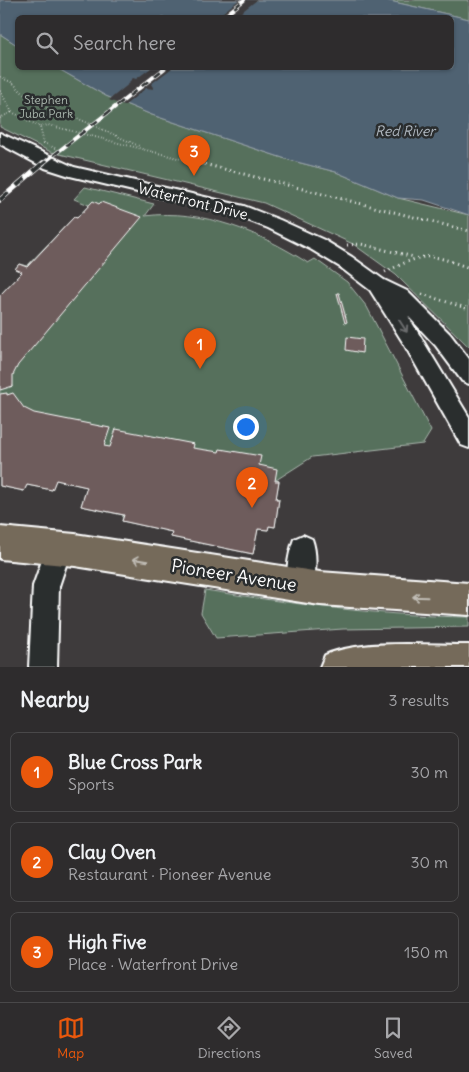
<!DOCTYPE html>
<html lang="en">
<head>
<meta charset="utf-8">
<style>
	:root { --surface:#2e2c2d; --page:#3a3839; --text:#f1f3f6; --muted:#a7a7aa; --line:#494849; --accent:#ea580c }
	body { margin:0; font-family:Delius,sans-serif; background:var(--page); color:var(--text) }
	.you { position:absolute; left:245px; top:426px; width:18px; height:18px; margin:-12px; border:4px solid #fff; border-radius:50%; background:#1a73e8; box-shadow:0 0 0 8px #1a73e833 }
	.badge { display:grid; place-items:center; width:32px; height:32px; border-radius:50%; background:var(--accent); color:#fff; font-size:16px; font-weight:700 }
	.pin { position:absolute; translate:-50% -41px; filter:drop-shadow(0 1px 2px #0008) }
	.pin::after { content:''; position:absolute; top:26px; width:18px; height:15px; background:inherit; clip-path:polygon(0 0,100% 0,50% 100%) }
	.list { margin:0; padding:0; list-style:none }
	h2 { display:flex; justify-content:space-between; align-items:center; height:65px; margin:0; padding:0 20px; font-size:21px }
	h2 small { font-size:16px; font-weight:400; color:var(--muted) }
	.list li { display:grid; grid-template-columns:32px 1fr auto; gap:15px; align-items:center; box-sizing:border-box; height:80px; margin:0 10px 10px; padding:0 10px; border:1px solid var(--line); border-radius:8px }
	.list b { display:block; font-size:19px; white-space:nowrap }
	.list p { margin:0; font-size:16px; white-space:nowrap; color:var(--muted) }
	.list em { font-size:16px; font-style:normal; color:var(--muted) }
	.icon { flex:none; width:28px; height:28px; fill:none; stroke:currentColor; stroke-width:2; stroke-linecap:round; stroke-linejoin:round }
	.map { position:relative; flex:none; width:469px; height:667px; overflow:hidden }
	.search { position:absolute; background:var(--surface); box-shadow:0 1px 4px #0004; left:15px; right:15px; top:15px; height:55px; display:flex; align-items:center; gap:12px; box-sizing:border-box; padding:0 18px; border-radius:8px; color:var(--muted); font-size:19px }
	.sheet { height:335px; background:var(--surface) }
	nav { display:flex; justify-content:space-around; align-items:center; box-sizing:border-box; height:70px; border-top:1px solid var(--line); background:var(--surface); font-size:14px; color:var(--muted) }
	nav a { display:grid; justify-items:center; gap:2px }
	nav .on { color:var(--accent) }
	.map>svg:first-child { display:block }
	.green { fill:#566f5c; stroke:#aab7ae }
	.water { fill:#506272; stroke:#96a1aa }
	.pier { fill:#3e3b3c }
	.building { fill:#6e5b5c; stroke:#fff }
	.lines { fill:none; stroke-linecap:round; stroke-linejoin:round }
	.minor-casing { stroke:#fff; stroke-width:4 }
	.major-casing { stroke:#fff; stroke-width:4 }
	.path-far1 { stroke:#fff; stroke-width:2; stroke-dasharray:0.5 2.5; stroke-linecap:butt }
	.path { stroke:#fff; stroke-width:3; stroke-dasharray:1 4; stroke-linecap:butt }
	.minor { fill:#2a2d2e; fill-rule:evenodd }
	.major { fill:#746a5a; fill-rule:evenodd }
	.rail-far1-casing { stroke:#fff; stroke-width:4 }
	.rail-casing { stroke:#fff; stroke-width:5.5 }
	.rail-far1 { stroke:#2a2d2e; stroke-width:2.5; stroke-dasharray:8; stroke-linecap:butt }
	.rail { stroke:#2a2d2e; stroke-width:4; stroke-dasharray:11; stroke-linecap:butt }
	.oneway { stroke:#6a6c6d }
	.oneway2 { stroke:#c0bcb5 }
	.labels { text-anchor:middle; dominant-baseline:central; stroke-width:5; stroke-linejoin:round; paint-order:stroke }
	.far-park-label { font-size:12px; fill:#aab7ae; stroke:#2a2d2e }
	.far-water-label { font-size:14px; font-style:italic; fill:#b0b8c0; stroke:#2a2d2e }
	.street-label { font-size:15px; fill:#fff; stroke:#2a2d2e }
	.near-street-label { font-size:18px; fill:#fff; stroke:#2a2d2e }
</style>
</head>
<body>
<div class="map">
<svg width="469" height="667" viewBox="0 0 469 667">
	<rect width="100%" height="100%" fill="#3e3b3c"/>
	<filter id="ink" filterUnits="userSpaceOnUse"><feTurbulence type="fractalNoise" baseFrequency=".02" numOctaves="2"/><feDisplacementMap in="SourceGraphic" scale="10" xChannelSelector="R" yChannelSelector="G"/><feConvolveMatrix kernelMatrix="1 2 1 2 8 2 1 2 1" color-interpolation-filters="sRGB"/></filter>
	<g filter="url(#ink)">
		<!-- green -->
		<path class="green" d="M385,0h84v19z
			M0,34l17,11 1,23h39l49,28 46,19 137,45 47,12 62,26 71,17v132l-73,-72 -43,-31 -89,-41 -213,-51 -51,-25z
			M85,187l69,17 -9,12c58,-8 116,17 163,47l7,-4 32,23 20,25 64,124 -8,13 -111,13 -36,23 3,1 -3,17 3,1 -4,28 -6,-1 -1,4 -10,-1 -5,25 -82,-17 1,-5 -50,-11 1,-6 -42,-9 6,-19 -31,-7 -4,10 -25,-5 -3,6 -24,-5v-191l22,-23 -7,-3 4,-5 8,2 47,-49 3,1 12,-13 -15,-6z
			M205,590c88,14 175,26 264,27v10l-126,2 -127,9 -15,-25z"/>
		<!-- water -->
		<path class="water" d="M0,0h385l84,19v196l-45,-15 -26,-2 -62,-26 -47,-12 -137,-45 -46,-19 -49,-28h395v-50h-434l-1,27 -17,-11z"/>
		<!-- pier -->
		<path class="pier" d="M239,0h18l-22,17h-19l1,-1 -1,-1 6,-2z
			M151,68h21l-21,16 3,5 -8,-1 -22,18 -15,-6 21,-17 -1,-1 4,-4 3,1z"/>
		<!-- building -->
		<path class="building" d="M93,201l6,3 2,-2 41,15 -124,148 -5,10v11l-13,4v-95l22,-23 -7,-3 4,-5 8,3 47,-50 3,1z
			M337,293h2l8,29 -2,1z
			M347,337l16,2 -1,14 -16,-3z
			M7,393v2l6,-2 11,15 10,5 76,15 -6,18 6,1 6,-18 78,15 -1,4 26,4 1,-3 41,7 -2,9 18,4 -2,12h4l-3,18h3l-4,28 -6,-1 -1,4 -10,-1 -5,25 -82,-17 1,-5 -50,-11 2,-6 -43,-9 6,-19 -31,-7 -4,10 -25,-5 -3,6 -24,-5v-92z"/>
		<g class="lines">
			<defs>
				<path id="minor" d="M0,133l74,34 170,39 36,14 44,20 28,17 32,23 23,11 43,43 19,25v25l-7,-3 -26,-35 -28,-30 61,101v31l-8,-3 -57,-101 -34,-54 -30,-23 -28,-17 -44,-22 -34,-13 -164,-39 -25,-8 -45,-24z
					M59,534l9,4 4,9 -13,39 -2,81h-28l4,-81 17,-48z
					M303,535l9,4c6,16 4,41 -3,56l-9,4 -9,-4c-7,-16 -3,-40 3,-56z"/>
				<path id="major" d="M0,527l75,7 245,38 149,11v32l-149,-10 -245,-39 -75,-7z
					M469,645v22h-149l5,-12c37,-16 102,-10 144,-10z"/>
			</defs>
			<!-- minor casing -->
			<use href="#minor" class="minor-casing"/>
			<!-- major casing -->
			<use href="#major" class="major-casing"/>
			<!-- path-far1 -->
			<path class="path-far1" d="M0,77l13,6 20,20 46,16 60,27
				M0,91l12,21 28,15 4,16 13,6
				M0,118l12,-6
				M40,127l8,-2 157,40"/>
			<!-- path -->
			<path class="path" d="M200,163l269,68
				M347,245l14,-1 53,13
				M385,272c40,-19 42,-20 84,-4
				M422,294l47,15"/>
			<!-- minor -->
			<use href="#minor" class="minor"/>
			<!-- major -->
			<use href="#major" class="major"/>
			<defs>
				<path id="rail-far1" d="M222,18l22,-18
					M41,165l124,-97"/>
				<path id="rail" d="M0,200l43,-37"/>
			</defs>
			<!-- rail-far1 casing -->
			<use href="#rail-far1" class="rail-far1-casing"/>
			<!-- rail casing -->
			<use href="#rail" class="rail-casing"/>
			<!-- rail-far1 -->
			<use href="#rail-far1" class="rail-far1"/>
			<!-- rail -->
			<use href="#rail" class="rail"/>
		</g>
		<!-- one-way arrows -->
		<defs><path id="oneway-shaft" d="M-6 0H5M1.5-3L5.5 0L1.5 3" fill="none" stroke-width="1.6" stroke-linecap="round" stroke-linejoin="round" transform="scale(1.25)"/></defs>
		<use class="oneway" href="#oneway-shaft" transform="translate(403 326) rotate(57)"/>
		<g class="oneway2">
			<use href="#oneway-shaft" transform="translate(140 560) rotate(-171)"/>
			<use href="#oneway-shaft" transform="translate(420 597) rotate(-178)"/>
		</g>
	</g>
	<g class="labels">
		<!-- far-park labels -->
		<g class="far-park-label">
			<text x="46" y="99">Stephen<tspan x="46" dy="14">Juba Park</tspan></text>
		</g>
		<!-- far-water labels -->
		<g class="far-water-label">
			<text x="405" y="131">Red River</text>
		</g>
		<!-- street labels -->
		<g class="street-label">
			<text transform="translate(193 201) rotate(14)">Waterfront Drive</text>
		</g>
		<!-- near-street labels -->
		<g class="near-street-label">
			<text transform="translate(234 575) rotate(9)">Pioneer Avenue</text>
		</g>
	</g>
</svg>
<div class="you"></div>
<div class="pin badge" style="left:200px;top:369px">1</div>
<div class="pin badge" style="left:252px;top:508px">2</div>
<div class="pin badge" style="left:194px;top:176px">3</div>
<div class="search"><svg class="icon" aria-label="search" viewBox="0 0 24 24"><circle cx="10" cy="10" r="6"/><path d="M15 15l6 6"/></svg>Search here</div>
</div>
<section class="sheet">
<h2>Nearby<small>3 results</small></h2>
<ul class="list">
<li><span class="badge">1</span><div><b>Blue Cross Park</b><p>Sports</p></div><em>30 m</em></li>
<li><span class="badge">2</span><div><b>Clay Oven</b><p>Restaurant · Pioneer Avenue</p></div><em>30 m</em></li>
<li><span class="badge">3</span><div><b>High Five</b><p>Place · Waterfront Drive</p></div><em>150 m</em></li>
</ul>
</section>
<nav>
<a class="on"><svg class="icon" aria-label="map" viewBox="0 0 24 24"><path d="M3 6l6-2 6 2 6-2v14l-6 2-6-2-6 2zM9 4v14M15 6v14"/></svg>Map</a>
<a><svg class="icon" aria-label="directions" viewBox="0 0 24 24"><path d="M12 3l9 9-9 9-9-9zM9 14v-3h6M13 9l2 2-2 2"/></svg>Directions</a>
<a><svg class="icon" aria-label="saved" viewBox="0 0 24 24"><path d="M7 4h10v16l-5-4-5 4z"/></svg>Saved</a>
</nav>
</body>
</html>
